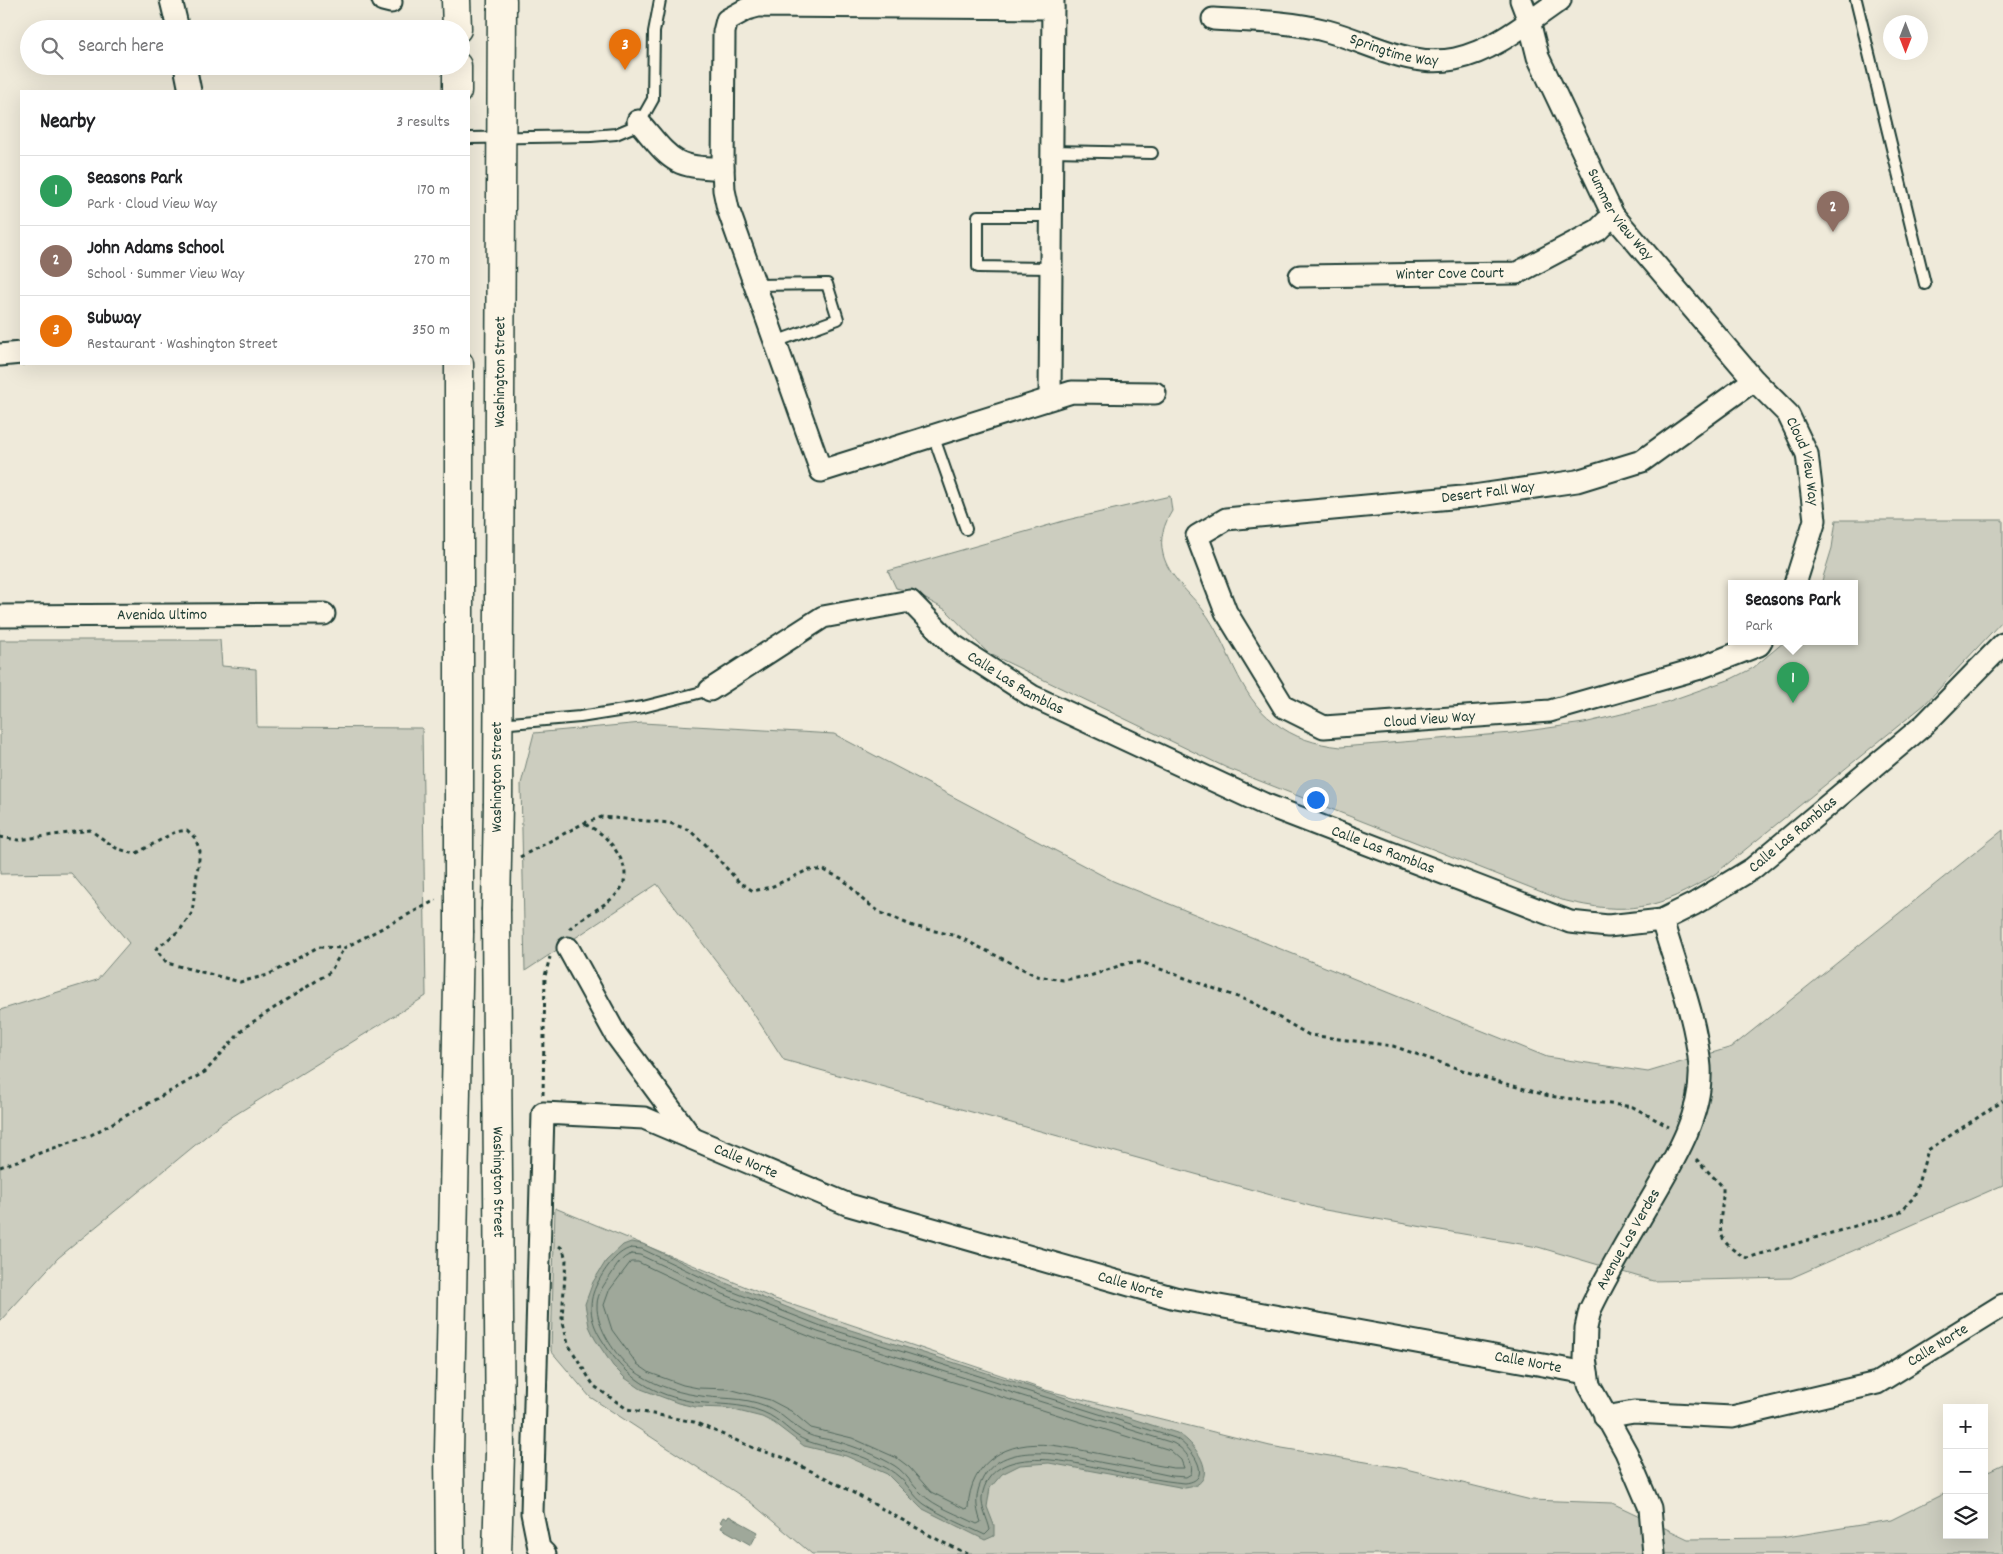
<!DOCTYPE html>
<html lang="en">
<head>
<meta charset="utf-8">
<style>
	:root { --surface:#fff; --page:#f2f2f2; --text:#202124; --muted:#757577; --line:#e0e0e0; --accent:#db2777 }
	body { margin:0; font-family:Dekko,sans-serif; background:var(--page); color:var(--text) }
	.controls { position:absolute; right:15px; bottom:15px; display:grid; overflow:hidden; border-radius:0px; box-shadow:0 5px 20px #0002 }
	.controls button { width:45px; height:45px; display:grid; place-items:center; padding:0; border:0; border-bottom:1px solid var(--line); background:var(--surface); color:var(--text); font:25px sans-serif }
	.compass { position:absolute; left:1883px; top:15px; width:45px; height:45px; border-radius:50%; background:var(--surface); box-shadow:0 5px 20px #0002; rotate:180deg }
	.you { position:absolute; left:1315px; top:799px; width:18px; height:18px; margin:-12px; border:4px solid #fff; border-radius:50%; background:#1a73e8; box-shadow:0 0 0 8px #1a73e833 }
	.badge { display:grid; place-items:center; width:32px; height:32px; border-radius:50%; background:var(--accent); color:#fff; font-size:16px; font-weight:700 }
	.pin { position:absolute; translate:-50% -41px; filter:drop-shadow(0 1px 2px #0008) }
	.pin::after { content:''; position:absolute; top:26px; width:18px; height:15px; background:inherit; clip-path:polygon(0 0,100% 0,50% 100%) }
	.popup { position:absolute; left:1728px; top:580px; width:130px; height:65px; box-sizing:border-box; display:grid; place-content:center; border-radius:0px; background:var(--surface); filter:drop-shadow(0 1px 4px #0005); font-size:16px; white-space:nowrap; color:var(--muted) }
	.popup b { font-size:19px; color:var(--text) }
	.popup::after { content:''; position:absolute; left:50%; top:100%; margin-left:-10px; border:10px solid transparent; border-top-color:var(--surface) }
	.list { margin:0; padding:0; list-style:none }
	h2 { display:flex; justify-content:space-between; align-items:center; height:65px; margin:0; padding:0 20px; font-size:21px }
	h2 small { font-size:16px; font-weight:400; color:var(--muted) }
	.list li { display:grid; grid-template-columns:32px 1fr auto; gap:15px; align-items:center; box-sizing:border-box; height:70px; padding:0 20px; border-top:1px solid var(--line) }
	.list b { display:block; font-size:19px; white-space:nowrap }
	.list p { margin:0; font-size:16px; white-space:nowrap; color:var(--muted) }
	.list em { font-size:16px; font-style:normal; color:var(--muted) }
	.icon { flex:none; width:28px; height:28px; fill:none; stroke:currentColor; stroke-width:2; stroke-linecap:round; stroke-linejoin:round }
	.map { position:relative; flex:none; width:2003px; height:1554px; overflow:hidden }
	.search { position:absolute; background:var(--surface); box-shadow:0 5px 20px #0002; left:20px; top:20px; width:450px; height:55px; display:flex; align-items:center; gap:12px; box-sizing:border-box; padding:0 18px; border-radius:28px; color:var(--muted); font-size:19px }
	.panel { position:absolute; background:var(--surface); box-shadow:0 5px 20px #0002; left:20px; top:90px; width:450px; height:275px; border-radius:0px }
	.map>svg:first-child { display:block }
	.green { fill:#cccdbf; stroke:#76857a }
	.water { fill:#9fa89a; stroke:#6c7d71 }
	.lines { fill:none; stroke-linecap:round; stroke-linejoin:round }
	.shore { stroke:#52685d; stroke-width:1 }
	.lane-casing { stroke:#1f3d34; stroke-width:14 }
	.street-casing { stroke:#1f3d34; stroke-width:25 }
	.secondary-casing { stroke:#1f3d34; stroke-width:31 }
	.path { stroke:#1f3d34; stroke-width:3; stroke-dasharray:4 4; stroke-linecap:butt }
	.lane { stroke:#fcf5e5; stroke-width:10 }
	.street { stroke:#fcf5e5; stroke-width:21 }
	.secondary { stroke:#fcf5e5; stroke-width:28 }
	.secondary-bridge-casing { stroke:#1f3d34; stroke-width:31; stroke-linecap:butt }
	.secondary-bridge { stroke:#fcf5e5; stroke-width:28 }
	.labels { text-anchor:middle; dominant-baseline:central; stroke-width:4.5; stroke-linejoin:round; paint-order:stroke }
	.street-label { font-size:16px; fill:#1f3d34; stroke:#fcf5e5 }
</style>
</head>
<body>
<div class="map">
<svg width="2003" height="1554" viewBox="0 0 2003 1554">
	<rect width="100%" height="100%" fill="#efeada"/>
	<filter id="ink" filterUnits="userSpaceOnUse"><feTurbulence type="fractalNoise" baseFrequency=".02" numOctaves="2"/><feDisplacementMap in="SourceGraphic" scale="10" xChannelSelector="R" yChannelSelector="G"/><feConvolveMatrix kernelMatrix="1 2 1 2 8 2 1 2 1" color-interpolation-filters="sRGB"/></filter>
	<g filter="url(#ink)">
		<!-- green -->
		<path class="green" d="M1170,496l2,15c-8,13 -13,28 -9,43 5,22 27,39 40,56 26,34 35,86 71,112 20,16 41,22 67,25l171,-14 72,-10 71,-17 76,-27 22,-11 31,-26h70v-58h-33l11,-36 4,-28h167v100l-79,85 -209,169c-56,36 -88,42 -153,26l-335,-132 -239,-115 -42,-43 -33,-18 -17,-4 -8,-17 179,-51z
			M0,640h220l2,26 34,3 1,58 165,1 4,268 -204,127 -164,135 -58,63v-311l97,-30 32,-37 -58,-70 -71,1z
			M642,723l192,11 279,147 434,176 101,15 84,-25 271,-217v355l-212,93 -138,3 -115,-34 -213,-37 -541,-150 -50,-76 -77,-100 -132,87 -4,-187 13,-51z
			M555,1208l220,91 270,91 225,56 132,22 129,32 81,3 76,36 93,-1 110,-18 56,-28v43h37v-62l19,-9v90h-1191l-63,-53 -159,-104 -39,-46z"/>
		<!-- water -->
		<path class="water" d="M631,1242l12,2 85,40 94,37 355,112c20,10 46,51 8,55l-136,-25 -29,2 -18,9 -12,14 -3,19 7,18v11l-9,4 -64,-32 -34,-34 -41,-18 -42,-10 -30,-23 -12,-6 -36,-9 -31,-1 -17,-4 -37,-14 -16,-11 -12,-12 -18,-27 -6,-13 -4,-22 8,-22 13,-21 17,-16z
			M729,1516l29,16 -7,13 -30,-17 2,-4 -3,-2 3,-5 4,2z"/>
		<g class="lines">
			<!-- shore -->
			<path class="shore" d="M631,1248l11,1 84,40 95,37 354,112c15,7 41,42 10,45 -25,-2 -50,-8 -76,-13 -35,-7 -119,-30 -127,27 -1,12 6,22 8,33l-5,5c-21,-10 -43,-19 -61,-31 -11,-8 -16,-20 -26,-28 -9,-8 -22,-13 -33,-18 -19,-8 -39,-10 -58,-17 -16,-6 -26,-22 -44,-29 -23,-9 -44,-7 -67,-10 -43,-6 -72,-26 -94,-62 -11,-17 -15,-35 -6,-54 7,-14 19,-34 35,-38z
				M632,1254l8,1 83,39 95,38 355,111c11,6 21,17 18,31l-5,3 -14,-1c-23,-5 -45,-9 -68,-13 -35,-7 -99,-25 -121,15 -8,15 -8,28 -2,44l-4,2c-17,-9 -42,-17 -56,-31 -10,-9 -14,-19 -26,-27 -18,-11 -39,-19 -59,-25 -10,-2 -21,-3 -29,-7 -15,-8 -25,-21 -41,-28 -25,-10 -45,-6 -71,-11 -21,-3 -45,-12 -62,-25 -17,-13 -37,-43 -36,-65 0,-11 8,-22 14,-30 5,-8 11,-19 21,-21z
				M631,1262h7l82,39 96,38 354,111 11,10 3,8h-11c-24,-4 -48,-9 -72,-14 -16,-3 -33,-7 -50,-9 -44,-5 -81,16 -83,63l-3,1 -34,-17 -22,-25 -12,-9 -45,-20 -41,-10 -20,-17 -21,-11 -41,-11 -31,-1 -15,-3 -33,-12 -13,-9 -25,-34 -8,-25 5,-14z"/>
			<defs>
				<path id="lane" d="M1856,0l69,284
					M469,138l122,-2 25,-2 19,-8 9,-11 9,-16 1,-67 6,-32
					M1052,151l100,2
					M1051,268l-73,-1v-51h74
					M755,285l72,-1 11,35 -63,23
					M933,435l33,94
					M499,724l81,-7 63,-10 67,-17"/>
				<g id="street">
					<path d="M171,0l7,29"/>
					<path d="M383,0l8,2"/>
					<path id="s1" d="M1521,0l8,21 9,36 75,158 141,165 34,34 19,40 8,66 -20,64"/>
					<path d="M1053,8l-295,-2 -11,3 -20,11 -3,12 -1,136 1,22 4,19 93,262 251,-79 83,1"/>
					<path id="s2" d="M1213,19c38,2 77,2 114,12 42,11 82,37 128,28 39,-8 73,-37 105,-59"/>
					<path d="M185,66l5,25"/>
					<path d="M638,121c32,37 34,48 85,47"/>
					<path id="s3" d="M1300,276l217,-3 81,-43 15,-15"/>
					<path d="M0,355l21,-2"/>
					<path id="s4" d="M1754,380l-112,81 -65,20 -104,15 -247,23 -29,17 29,76 58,95 40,20 226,-16 147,-42 62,-24 2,-3"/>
					<path d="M1050,397l3,-397"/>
					<path id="s5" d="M0,616l324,-2"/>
					<path id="s6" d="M710,690l113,-73 87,-16 43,44 79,51 232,108 306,118 38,4 54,-6 32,-16 58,-35 173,-145 78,-80"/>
					<path d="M568,948l48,87 75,102"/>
					<path id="s7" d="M1605,1417l29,-5 98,5 145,-34 126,-78"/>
					<path id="s8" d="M545,1554l-6,-6 -7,-35 11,-400 101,5 205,87 326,93 412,75"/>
					<path id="s9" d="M1654,1554l-4,-46 -24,-56 -37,-67 -4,-27 1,-30 4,-18c16,-34 36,-67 55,-100 24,-42 58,-92 55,-143 -4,-50 -24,-99 -38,-147"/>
				</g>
				<g id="secondary">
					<path d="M456,0l1,29"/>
					<path d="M457,66v25"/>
					<path id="s10" d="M498,803l4,-803"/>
					<path d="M459,825v-461"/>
					<path id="s11" d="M496,911l4,542 -3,101"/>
					<path d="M450,1554l-1,-101 10,-520"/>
				</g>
			</defs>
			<!-- lane casing -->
			<use href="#lane" class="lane-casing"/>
			<!-- street casing -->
			<use href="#street" class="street-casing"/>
			<!-- secondary casing -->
			<use href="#secondary" class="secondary-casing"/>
			<!-- path -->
			<path class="path" d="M0,837l18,3 72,-10 26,18 19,6 40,-22 12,-2 8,8 5,13 -8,62 -12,17 -24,19 11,14 73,19 28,-7 50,-28 26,1 92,-48
				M520,857l64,-34 18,-6 68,6 19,7 16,14 33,37 15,10 18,-4 37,-17h16l20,10 19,20 18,13 32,13 44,10 80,40 26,4 27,-4 37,-13 14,-1 113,41 55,32 84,11 89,31 67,19 84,11 36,20
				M569,929c26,-24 74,-34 49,-75 -9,-15 -18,-23 -34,-30
				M543,1095l2,-119 5,-19
				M1696,1159l27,28c1,35 -16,51 24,71l152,-45 15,-16 14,-47 75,-49
				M0,1167l91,-32 114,-63 40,-45 85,-55 14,-24
				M559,1246l4,3 3,11 -4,58 6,26 26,42 33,23 67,13 62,27 26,8 52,25 108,60 26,12"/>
			<!-- lane -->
			<use href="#lane" class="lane"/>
			<!-- street -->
			<use href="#street" class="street"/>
			<!-- secondary -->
			<use href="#secondary" class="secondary"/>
			<defs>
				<path id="secondary-bridge" d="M459,825v108
					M496,911l2,-108"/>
			</defs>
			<!-- secondary-bridge casing -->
			<use href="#secondary-bridge" class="secondary-bridge-casing"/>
			<!-- secondary-bridge -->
			<use href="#secondary-bridge" class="secondary-bridge"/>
		</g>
	</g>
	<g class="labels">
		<!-- street labels -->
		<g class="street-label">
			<text stroke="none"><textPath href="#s2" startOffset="185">Springtime Way</textPath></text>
			<text stroke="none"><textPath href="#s1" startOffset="238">Summer View Way</textPath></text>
			<text stroke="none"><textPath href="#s3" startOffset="150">Winter Cove Court</textPath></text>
			<text stroke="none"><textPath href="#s10" startOffset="431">Washington Street</textPath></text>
			<text stroke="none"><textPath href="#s1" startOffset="550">Cloud View Way</textPath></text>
			<text transform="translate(1488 493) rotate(-7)">Desert Fall Way</text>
			<text stroke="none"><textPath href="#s5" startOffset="162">Avenida Ultimo</textPath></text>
			<text stroke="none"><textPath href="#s6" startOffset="358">Calle Las Ramblas</textPath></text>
			<text stroke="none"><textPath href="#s4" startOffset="936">Cloud View Way</textPath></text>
			<text transform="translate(497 777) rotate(-90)">Washington Street</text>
			<text stroke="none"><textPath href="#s6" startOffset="1212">Calle Las Ramblas</textPath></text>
			<text stroke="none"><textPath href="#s6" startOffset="762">Calle Las Ramblas</textPath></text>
			<text stroke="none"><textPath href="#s8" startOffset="656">Calle Norte</textPath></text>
			<text stroke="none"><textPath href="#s11" startOffset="271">Washington Street</textPath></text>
			<text stroke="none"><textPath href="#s9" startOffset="340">Avenue Los Verdes</textPath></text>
			<text stroke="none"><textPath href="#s8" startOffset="1061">Calle Norte</textPath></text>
			<text stroke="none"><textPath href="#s7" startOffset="348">Calle Norte</textPath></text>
			<text stroke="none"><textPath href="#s8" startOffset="1466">Calle Norte</textPath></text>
		</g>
	</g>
</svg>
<div class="controls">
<button>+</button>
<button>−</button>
<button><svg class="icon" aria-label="layers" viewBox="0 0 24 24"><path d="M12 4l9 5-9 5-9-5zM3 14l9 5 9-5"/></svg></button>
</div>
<svg class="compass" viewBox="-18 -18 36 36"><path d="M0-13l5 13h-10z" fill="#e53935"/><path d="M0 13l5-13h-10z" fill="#757577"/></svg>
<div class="you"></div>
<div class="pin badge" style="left:1793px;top:703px;background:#2e9e5b">1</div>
<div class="popup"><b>Seasons Park</b>Park</div>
<div class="pin badge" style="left:1833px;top:232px;background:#8d6e63">2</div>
<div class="pin badge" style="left:625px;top:70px;background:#e8710a">3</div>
<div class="search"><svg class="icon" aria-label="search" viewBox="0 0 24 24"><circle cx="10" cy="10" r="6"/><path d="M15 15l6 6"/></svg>Search here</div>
<section class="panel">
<h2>Nearby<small>3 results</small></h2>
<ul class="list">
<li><span class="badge" style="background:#2e9e5b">1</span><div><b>Seasons Park</b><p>Park · Cloud View Way</p></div><em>170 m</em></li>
<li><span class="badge" style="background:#8d6e63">2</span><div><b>John Adams School</b><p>School · Summer View Way</p></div><em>270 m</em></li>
<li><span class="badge" style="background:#e8710a">3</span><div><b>Subway</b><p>Restaurant · Washington Street</p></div><em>350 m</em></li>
</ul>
</section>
</div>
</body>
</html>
